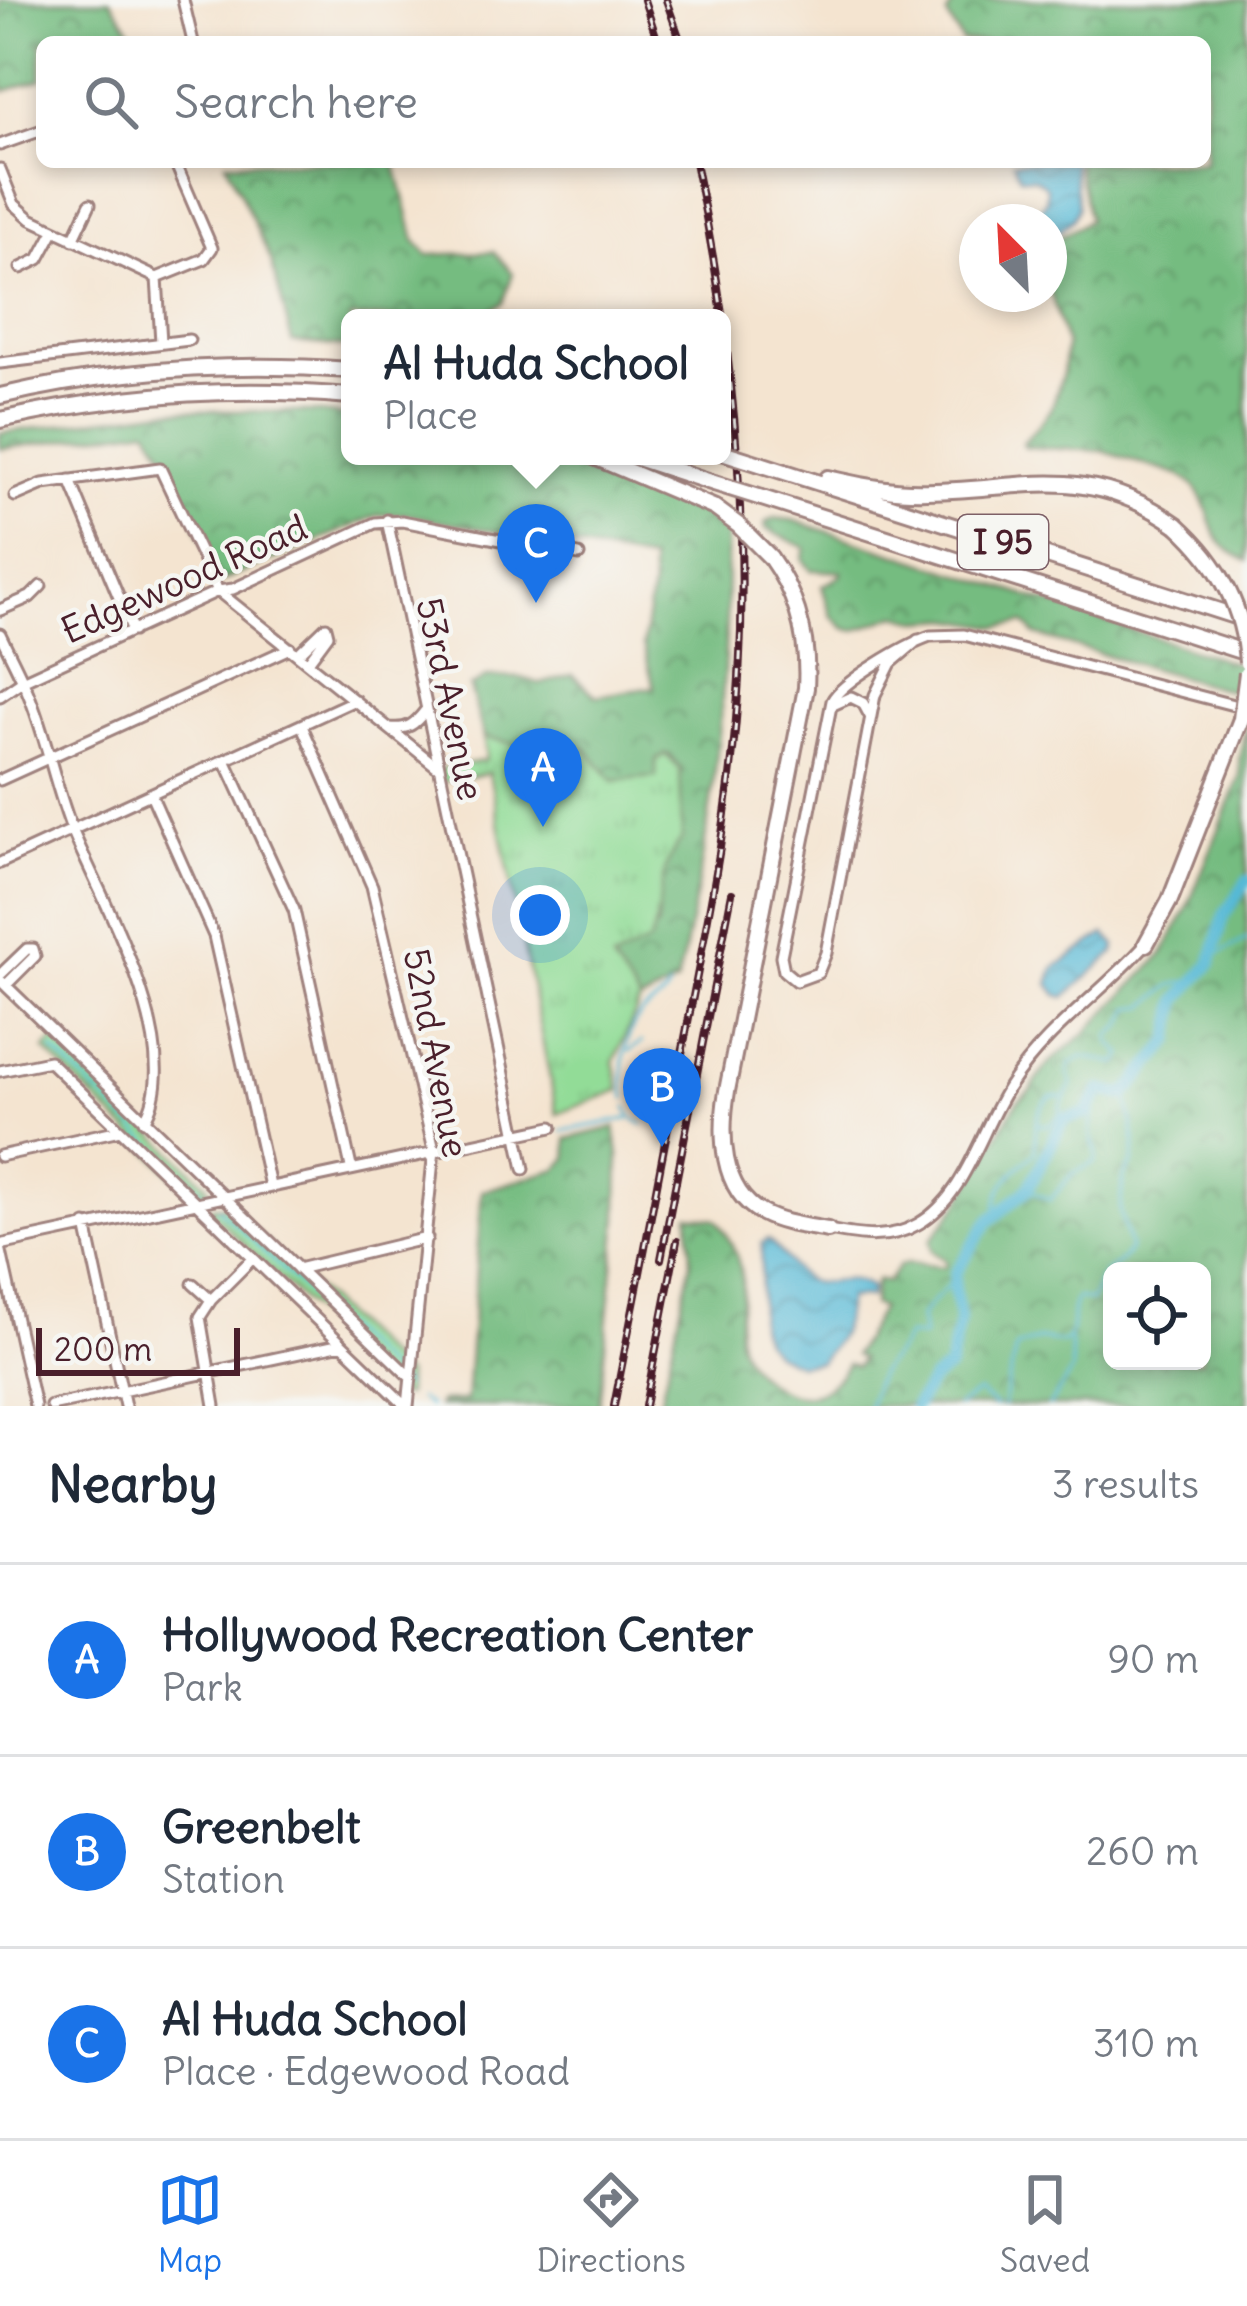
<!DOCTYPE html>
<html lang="en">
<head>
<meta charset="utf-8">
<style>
	:root { --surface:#fff; --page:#f2f2f3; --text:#1f2937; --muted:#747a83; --line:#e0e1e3; --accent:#1a73e8 }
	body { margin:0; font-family:Delius,sans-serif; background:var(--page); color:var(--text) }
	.controls { position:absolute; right:36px; bottom:36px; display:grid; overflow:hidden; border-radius:18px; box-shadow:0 6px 18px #0003 }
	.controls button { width:108px; height:108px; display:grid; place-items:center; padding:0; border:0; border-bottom:3px solid var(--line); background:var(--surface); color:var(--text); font:60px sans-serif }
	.compass { position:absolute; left:959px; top:204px; width:108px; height:108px; border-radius:50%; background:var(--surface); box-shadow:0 6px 18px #0003; rotate:336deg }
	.scale { position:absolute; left:36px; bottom:30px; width:204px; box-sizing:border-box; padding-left:12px; border:6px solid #4a1f2b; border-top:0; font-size:33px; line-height:42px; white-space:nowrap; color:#4a1f2b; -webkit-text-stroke:9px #f6f6f2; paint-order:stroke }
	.you { position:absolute; left:540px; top:915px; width:42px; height:42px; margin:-30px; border:9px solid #fff; border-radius:50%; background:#1a73e8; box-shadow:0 0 0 18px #1a73e833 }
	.badge { display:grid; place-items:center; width:78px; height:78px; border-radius:50%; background:var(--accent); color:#fff; font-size:39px; font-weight:700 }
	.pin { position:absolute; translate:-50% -99px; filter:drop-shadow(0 3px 6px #0008) }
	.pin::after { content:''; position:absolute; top:63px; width:42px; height:36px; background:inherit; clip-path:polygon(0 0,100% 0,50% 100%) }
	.popup { position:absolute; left:341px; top:309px; width:390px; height:156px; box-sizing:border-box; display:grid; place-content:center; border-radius:18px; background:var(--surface); filter:drop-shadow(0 3px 9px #0005); font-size:39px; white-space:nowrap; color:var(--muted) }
	.popup b { font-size:45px; color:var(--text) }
	.popup::after { content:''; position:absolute; left:50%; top:100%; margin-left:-24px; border:24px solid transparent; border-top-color:var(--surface) }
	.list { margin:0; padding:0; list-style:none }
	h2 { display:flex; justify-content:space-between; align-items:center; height:156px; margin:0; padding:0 48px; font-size:51px }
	h2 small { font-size:39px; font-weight:400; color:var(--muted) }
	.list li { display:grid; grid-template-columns:78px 1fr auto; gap:36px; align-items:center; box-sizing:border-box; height:192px; padding:0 48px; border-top:3px solid var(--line) }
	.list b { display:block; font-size:45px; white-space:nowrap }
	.list p { margin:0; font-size:39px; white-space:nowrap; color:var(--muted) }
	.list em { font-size:39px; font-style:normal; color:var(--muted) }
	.icon { flex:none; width:66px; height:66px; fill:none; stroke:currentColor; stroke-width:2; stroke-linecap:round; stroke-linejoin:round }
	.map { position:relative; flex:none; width:1247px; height:1406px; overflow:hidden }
	.search { position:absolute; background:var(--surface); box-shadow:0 6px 18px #0003; left:36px; right:36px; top:36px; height:132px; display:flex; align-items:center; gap:30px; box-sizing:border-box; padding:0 42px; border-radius:18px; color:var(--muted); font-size:45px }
	.sheet { height:732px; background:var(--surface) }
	nav { display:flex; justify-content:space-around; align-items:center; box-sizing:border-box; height:168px; border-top:3px solid var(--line); background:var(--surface); font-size:33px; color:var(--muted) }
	nav a { display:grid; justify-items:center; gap:6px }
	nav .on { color:var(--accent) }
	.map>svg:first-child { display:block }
	.forest { fill:url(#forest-crowns); stroke:#606e56; stroke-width:3; fill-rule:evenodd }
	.park { fill:url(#park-tufts); stroke:#6e7e61; stroke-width:3 }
	.water { fill:url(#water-waves); stroke:#506c80; stroke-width:3 }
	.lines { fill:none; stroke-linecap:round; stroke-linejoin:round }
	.stream { stroke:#57b9d6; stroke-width:3 }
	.river { stroke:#57b9d6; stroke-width:12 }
	.minor-casing { stroke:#9f827e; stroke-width:15 }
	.highway-casing { stroke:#9f827e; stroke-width:20 }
	.minor { stroke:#fff; stroke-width:9 }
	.highway { stroke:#fff; stroke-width:14 }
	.rail-casing { stroke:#4a1f2b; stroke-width:8 }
	.rail { stroke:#f6f6f2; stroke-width:3; stroke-dasharray:9; stroke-linecap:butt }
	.highway-bridge-casing { stroke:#9f827e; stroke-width:20; stroke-linecap:butt }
	.highway-bridge { stroke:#fff; stroke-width:14 }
	.labels { text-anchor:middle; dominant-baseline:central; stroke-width:9; stroke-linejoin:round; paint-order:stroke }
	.shield { fill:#f6f6f2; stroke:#7e6067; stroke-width:3 }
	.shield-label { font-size:33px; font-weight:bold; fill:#4a1f2b }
	.street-label { font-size:36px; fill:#4a1f2b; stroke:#f6f6f2 }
</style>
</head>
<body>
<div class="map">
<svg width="1247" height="1406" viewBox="0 0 1247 1406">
	<defs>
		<pattern id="forest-crowns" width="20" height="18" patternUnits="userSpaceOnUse" patternTransform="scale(3)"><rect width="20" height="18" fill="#75bc80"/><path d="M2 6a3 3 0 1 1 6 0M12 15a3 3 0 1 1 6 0" fill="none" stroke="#629869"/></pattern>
		<pattern id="park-tufts" width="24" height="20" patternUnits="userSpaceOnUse" patternTransform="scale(3)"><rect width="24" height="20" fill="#92dc97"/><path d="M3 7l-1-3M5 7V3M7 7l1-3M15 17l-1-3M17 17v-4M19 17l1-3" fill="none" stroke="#7fbc82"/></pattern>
		<pattern id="water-waves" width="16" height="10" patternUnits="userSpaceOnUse" patternTransform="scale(3)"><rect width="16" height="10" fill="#57b9d6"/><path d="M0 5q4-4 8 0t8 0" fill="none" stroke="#4a96ae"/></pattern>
	</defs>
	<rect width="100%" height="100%" fill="#f6f6f2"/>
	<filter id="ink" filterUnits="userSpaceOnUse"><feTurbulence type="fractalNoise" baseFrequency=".00833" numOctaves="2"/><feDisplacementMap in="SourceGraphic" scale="24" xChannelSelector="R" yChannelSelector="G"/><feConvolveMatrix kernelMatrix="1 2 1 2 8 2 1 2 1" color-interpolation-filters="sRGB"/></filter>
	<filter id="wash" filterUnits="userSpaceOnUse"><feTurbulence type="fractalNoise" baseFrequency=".004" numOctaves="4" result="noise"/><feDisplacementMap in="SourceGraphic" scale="48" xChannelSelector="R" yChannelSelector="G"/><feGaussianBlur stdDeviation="2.7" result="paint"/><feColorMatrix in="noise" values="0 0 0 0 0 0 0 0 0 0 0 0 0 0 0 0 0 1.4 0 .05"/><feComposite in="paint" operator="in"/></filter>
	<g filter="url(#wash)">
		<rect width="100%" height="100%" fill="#f4e4d0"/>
		<!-- forest -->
		<path class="forest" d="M0,0h110l29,42h-97v37l-37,12 -5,-18z
			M955,0h292v561c-11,-6 -26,-14 -31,-26 -10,-23 -11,-45 -35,-59l-79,-25 -76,-4 -3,-4 28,-33 12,-37 3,-28 -17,-58v-43l40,-24 -12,-58h128v-120h-243l-15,-27z
			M226,162h169l20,78 13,15 66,-3 19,21 -10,30 -27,15h-126v29l-58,-5 -21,-82z
			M166,410l149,2 35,5v39h183l19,4 150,53 24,21c5,149 -15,304 -49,449l-37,19 -28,-41 45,-34c2,-35 3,-61 25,-89l-2,-68 -10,-15 -5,-1 -8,23 -44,4 -28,-33 -60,13 -11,-17 -30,-7 -14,-50 18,-10 34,1 19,6 31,-9 24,21 58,-9 -11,-42 9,-59 -2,-25 -246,-47 -26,1 -157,67 -52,-122 -21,-32 -148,21v-16z
			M774,518l18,2 455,147v29l-212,-61 -10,-12 -27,4 -47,-8 -30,2 -24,-6 -43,16 -10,-3 -13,-13 -9,-29 19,-10 1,-4 -31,-2 -8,-10 3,-12 -40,-19 -1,-6z
			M1247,722v684h-588l32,-144 -2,-47 27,4c13,17 24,40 26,61 2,19 -6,37 -4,56 3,29 36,58 65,59 20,0 35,-15 44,-31l10,2 4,-8 -7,-3 27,-47 -9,-3 4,-25 11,2 13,-17 7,-2 38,4 1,-6 -14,-10 -2,-10 29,-37 58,-102 13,-11 18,-27 38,-31 76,-78 24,-44 54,-134 -1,-17zM1112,1271h90v90h-90z
			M615,1127l4,28 -1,63 -19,188h-162l3,-4 26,-1 16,-210 76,-22 10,-11 -1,-19z"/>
		<!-- park -->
		<path class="park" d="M484,737l30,7 11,17 60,-13 28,33 43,-4v-17l9,-6 15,15 2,70c-29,36 -16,66 -33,104l-37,18 28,41 -26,60 6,28 -63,24 -68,-341 -49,9 -2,-12 48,-10z
			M56,1039l152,147 -1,7 -14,2 -148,-145z
			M228,1205l178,171v19l-5,1 -190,-184 1,-6z"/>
		<!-- water -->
		<path class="water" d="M1013,162h60l5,46 -6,12 -23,19v-17h-17l14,-21 1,-14 -13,-9 -14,-1z
			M1105,934l11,12 -1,6 -50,45 -8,-2 -8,-11 5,-16z
			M768,1239c13,11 28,39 44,43 23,5 29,-12 59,6l-2,9 -21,1 -7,36 -21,28 -22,2 -23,-11 -11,-13 -5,-15 3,-82z"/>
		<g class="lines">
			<!-- stream -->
			<path class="stream" d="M1214,956l33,-17
				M53,1050l148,142
				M629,1051l13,-9
				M626,1098c-5,-27 -4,-61 15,-84 10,-11 22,-11 28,-26
				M627,1107l5,11 11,6
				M1064,1119l-4,-11 12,-23 -4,-13 3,-9 12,-6 35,6 5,-9 -12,-11 -1,-7 13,-11 8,-17 15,-2 26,-21 22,-5
				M1036,1124l13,2 11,-12
				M562,1131l70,-13
				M1028,1189l22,11 22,-26 23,-12c4,-13 -2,-14 -4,-26 -3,-14 7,-19 1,-34
				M218,1208l186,178
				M996,1214c-1,-30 20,-44 39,-62 1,-20 -2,-43 17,-56l10,1
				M419,1399l10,7
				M868,1406c4,-14 6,-26 15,-38 9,-13 18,-17 24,-32l16,1 -3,-21 33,-36
				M957,1406l21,-14 17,14
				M1003,1406l13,-58 24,-9 24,4c14,-13 3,-30 13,-45l14,3c5,-8 6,-18 12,-26 10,-10 20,-13 27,-27l-10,-37 3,-33 10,-16 2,-20 -8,-49
				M1049,1406l23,-35 -2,-31"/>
			<!-- river -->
			<path class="river" d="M915,1406l17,-26 17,-13 11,-49 -6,-29 1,-16 33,-51 40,-33 36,-70 22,-5 15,-24 20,5 6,-2 44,-53 7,-40 33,-36 13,-49 23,-34"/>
		</g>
	</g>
	<g filter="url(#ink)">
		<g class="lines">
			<defs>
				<path id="minor" d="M183,0l10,42
					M0,145l42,-15
					M0,169l14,35 17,15 126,59
					M73,240l17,-36
					M21,268l18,-9 14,-26
					M157,278l47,-19 8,-11 -37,-86
					M157,278l4,64
					M0,363l189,-23
					M70,480l63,151
					M15,496l28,-12 117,-16 58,123 218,175
					M387,520l137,649
					M0,610l30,-13 11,-11
					M0,634c9,19 20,39 28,59 19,45 27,95 46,141 29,69 114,215 70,287
					M918,640l-27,23 -16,32 -49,258 -8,20 -22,8 -12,-10 -3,-15 51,-255c10,-20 75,-57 98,-65l34,-1 281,73
					M298,654l28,-27 2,8 -20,27
					M0,696l22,-15 196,-90 15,-2 142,-66 27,-2 177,34
					M833,705l18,-8 12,6 7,13
					M302,726l70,160 62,264 -26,256
					M390,728c18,2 25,-4 35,-17
					M225,760l69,150 57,257
					M0,780l290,-132
					M151,794l63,142 56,250
					M0,863l355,-163
					M0,975l27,-26h6l2,7 -29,29
					M0,980l410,397
					M0,1071l49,-10 357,345
					M0,1156l120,-26
					M86,1225l39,181
					M828,1230c32,6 61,11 90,-6 48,-27 63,-96 92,-139 36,-55 92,-92 136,-141
					M0,1245l552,-118
					M0,1247l35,159
					M298,1269l129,-31
					M193,1284l18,16
					M51,1406l291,-62
					M215,1406l-15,-89 11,-17 42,-42"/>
				<path id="highway" d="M0,396c115,-27 233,-34 350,-26
					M0,420c115,-26 233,-34 350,-24
					M592,456l123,52
					M631,456l83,27
					M760,464l487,156
					M828,478c27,6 54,12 82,13 105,3 170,-34 267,34
					M762,498l485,155
					M770,557c28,39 39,82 36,131l-79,403c-7,41 -7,99 35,122 20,11 45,13 66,17
					M1146,944l24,-44 71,-181"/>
			</defs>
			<!-- minor casing -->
			<use href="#minor" class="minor-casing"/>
			<!-- highway casing -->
			<use href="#highway" class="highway-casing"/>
			<!-- minor -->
			<use href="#minor" class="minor"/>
			<!-- highway -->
			<use href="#highway" class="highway"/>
			<defs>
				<path id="rail" d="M644,0l14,42
					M666,0l15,42
					M661,1259l71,-366
					M614,1406c24,-119 46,-239 69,-358 24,-123 49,-245 56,-370 10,-174 -8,-346 -44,-516
					M645,1406l32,-165"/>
			</defs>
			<!-- rail casing -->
			<use href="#rail" class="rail-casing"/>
			<!-- rail -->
			<use href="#rail" class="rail"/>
			<defs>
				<path id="highway-bridge" d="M722,452l38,12
					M714,483l48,15
					M715,508l23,17 32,32
					M1177,525c41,37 67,82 70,138
					M1241,719l6,-46"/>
			</defs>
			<!-- highway-bridge casing -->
			<use href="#highway-bridge" class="highway-bridge-casing"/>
			<!-- highway-bridge -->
			<use href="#highway-bridge" class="highway-bridge"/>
		</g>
	</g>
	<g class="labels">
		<!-- shield labels -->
		<rect class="shield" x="958" y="515" width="90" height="54" rx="9"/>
		<g class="shield-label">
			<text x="1003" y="542">I 95</text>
		</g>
		<!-- street labels -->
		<g class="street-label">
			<text transform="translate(184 579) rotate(-24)">Edgewood Road</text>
			<text transform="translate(450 699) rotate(78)">53rd Avenue</text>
			<text transform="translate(436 1053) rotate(79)">52nd Avenue</text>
		</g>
	</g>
</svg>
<div class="controls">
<button><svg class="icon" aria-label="locate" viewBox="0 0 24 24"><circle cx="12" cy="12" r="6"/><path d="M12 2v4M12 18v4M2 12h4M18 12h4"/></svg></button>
</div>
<svg class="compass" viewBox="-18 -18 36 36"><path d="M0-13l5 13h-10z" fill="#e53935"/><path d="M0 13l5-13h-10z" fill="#747a83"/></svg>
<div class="scale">200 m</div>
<div class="you"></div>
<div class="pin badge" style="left:543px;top:827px">A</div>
<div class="pin badge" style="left:662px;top:1147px">B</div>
<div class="pin badge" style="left:536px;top:603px">C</div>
<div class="popup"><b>Al Huda School</b>Place</div>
<div class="search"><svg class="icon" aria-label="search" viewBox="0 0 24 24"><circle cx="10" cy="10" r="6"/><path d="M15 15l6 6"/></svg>Search here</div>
</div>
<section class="sheet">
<h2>Nearby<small>3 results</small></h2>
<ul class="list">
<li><span class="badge">A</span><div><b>Hollywood Recreation Center</b><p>Park</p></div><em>90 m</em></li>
<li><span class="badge">B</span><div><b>Greenbelt</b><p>Station</p></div><em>260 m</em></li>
<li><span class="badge">C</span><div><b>Al Huda School</b><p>Place · Edgewood Road</p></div><em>310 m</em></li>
</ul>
</section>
<nav>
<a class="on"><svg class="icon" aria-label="map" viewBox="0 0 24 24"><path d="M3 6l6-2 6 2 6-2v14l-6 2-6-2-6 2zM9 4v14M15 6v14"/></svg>Map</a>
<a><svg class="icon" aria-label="directions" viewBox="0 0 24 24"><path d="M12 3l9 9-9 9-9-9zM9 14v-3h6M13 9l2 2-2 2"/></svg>Directions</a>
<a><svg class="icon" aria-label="saved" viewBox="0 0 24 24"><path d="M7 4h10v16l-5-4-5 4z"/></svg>Saved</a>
</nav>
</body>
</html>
